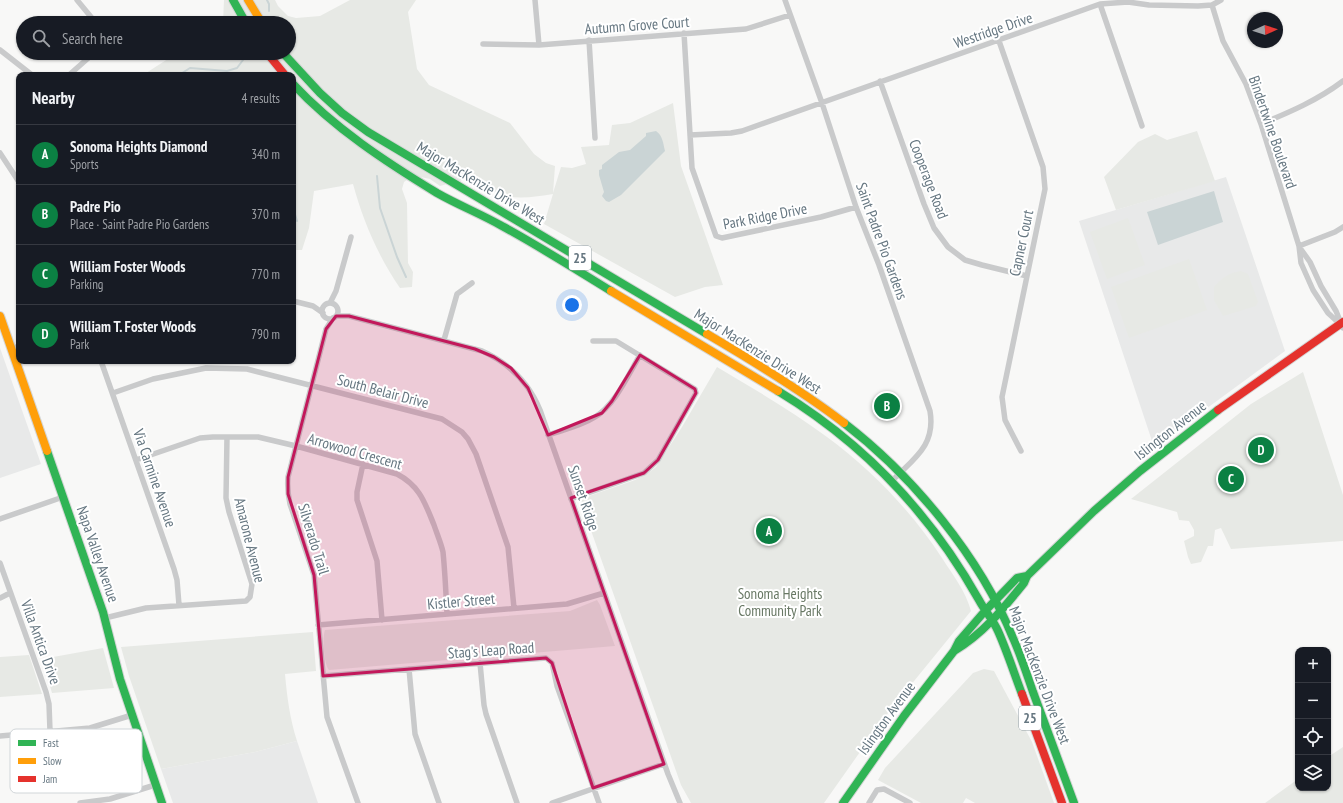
<!DOCTYPE html>
<html lang="en">
<head>
<meta charset="utf-8">
<style>
	:root { --surface:#171b24; --page:#242831; --text:#f1f3f6; --muted:#9ea1a6; --line:#363941; --accent:#0b8043 }
	body { margin:0; font-family:"PT Sans Narrow",sans-serif; background:var(--page); color:var(--text) }
	.controls { position:absolute; right:12px; bottom:12px; display:grid; overflow:hidden; border-radius:8px; box-shadow:0 1px 3px #0004 }
	.controls button { width:36px; height:36px; display:grid; place-items:center; padding:0; border:0; border-bottom:1px solid var(--line); background:var(--surface); color:var(--text); font:20px sans-serif }
	.compass { position:absolute; left:1247px; top:12px; width:36px; height:36px; border-radius:50%; background:var(--surface); box-shadow:0 1px 3px #0004; rotate:87deg }
	.you { position:absolute; left:572px; top:305px; width:14px; height:14px; margin:-10px; border:3px solid #fff; border-radius:50%; background:#1a73e8; box-shadow:0 0 0 6px #1a73e833 }
	.badge { display:grid; place-items:center; width:26px; height:26px; border-radius:50%; background:var(--accent); color:#fff; font-size:13px; font-weight:700 }
	.pin { position:absolute; translate:-50% -50%; border:2px solid #fff; box-shadow:0 1px 4px #0006 }
	.list { margin:0; padding:0; list-style:none }
	h2 { display:flex; justify-content:space-between; align-items:center; height:52px; margin:0; padding:0 16px; font-size:17px }
	h2 small { font-size:13px; font-weight:400; color:var(--muted) }
	.list li { display:grid; grid-template-columns:26px 1fr auto; gap:12px; align-items:center; box-sizing:border-box; height:60px; padding:0 16px; border-top:1px solid var(--line) }
	.list b { display:block; font-size:15px; white-space:nowrap }
	.list p { margin:0; font-size:13px; white-space:nowrap; color:var(--muted) }
	.list em { font-size:13px; font-style:normal; color:var(--muted) }
	.icon { flex:none; width:22px; height:22px; fill:none; stroke:currentColor; stroke-width:2; stroke-linecap:round; stroke-linejoin:round }
	.map { position:relative; flex:none; width:1343px; height:803px; overflow:hidden }
	.search { position:absolute; background:var(--surface); box-shadow:0 1px 3px #0004; left:16px; top:16px; width:280px; height:44px; display:flex; align-items:center; gap:10px; box-sizing:border-box; padding:0 14px; border-radius:22px; color:var(--muted); font-size:15px }
	.panel { position:absolute; background:var(--surface); box-shadow:0 1px 3px #0004; left:16px; top:72px; width:280px; height:292px; border-radius:8px }
	.map>svg:first-child { display:block }
	.built { fill:#e8e9e9 }
	.green { fill:#e7e9e5 }
	.water { fill:#cad4d5 }
	.lines { fill:none; stroke-linecap:round; stroke-linejoin:round }
	.stream { stroke:#cad4d5; stroke-width:2 }
	.fast-casing { stroke:#d4d5d5; stroke-width:10 }
	.slow-casing { stroke:#d4d5d5; stroke-width:10 }
	.jam-casing { stroke:#d4d5d5; stroke-width:10 }
	.street { stroke:#c9cacb; stroke-width:5.5 }
	.fast { stroke:#30b455; stroke-width:8 }
	.slow { stroke:#ff9f0a; stroke-width:8 }
	.jam { stroke:#e5322d; stroke-width:8 }
	.marked { fill:#c2185b; fill-opacity:0.2; stroke:#c2185b; stroke-width:3; stroke-linejoin:round }
	.labels { text-anchor:middle; dominant-baseline:central; stroke-width:4; stroke-linejoin:round; paint-order:stroke }
	.shield { fill:#fff; stroke:#939fa6; stroke-width:1 }
	.shield-label { font-size:14px; font-weight:bold; fill:#657680 }
	.street-label { font-size:15px; fill:#657680; stroke:#fff }
	.park-label { font-size:15px; fill:#687864; stroke:#fff }
	.key { fill:#fff; stroke:#d1d6d9; stroke-width:1 }
	.key-label { font-size:11px; fill:#657680 }
</style>
</head>
<body>
<div class="map">
<svg width="1343" height="803" viewBox="0 0 1343 803">
	<rect width="100%" height="100%" fill="#f8f8f7"/>
	<!-- built -->
	<path class="built" d="M1226,177l59,174 -131,96 -75,-226z
		M0,348l41,116 -41,14z
		M297,741l21,62h-145l-12,-34 94,-17z"/>
	<!-- green -->
	<path class="green" d="M224,0h51l3,6 10,10 8,2 24,-2 30,-16h66l-8,12 9,57 12,16 81,38 24,31 12,9 9,3 -2,27 8,-26 11,1 14,-4 -5,-17 28,-2 3,-20 18,-2 43,-20 8,63 42,119 -18,2 -30,10 -131,-73 9,-30c-18,3 -42,7 -59,-2 -8,-5 -9,-11 -21,-12 -11,-1 -22,3 -33,6l-10,-7 -14,-3 -5,1 -7,5 -2,7 5,14 1,60 5,9 -1,15 -12,1c-22,-32 -37,-67 -47,-104l-39,7 -5,37 -7,22h-9v-175h-150l34,-22h112v-30h-66z
		M1197,131l18,50 -99,29 -12,-33 34,-35 17,-8 12,6z
		M1128,218l17,47 -38,14 -17,-47z
		M1189,259l18,51 -78,28 -18,-51z
		M1241,271l7,3 10,28 -2,4 -33,10 -9,-16v-13c8,-9 14,-14 27,-16z
		M717,367c37,22 75,44 110,70 45,33 85,75 115,121 11,17 24,34 29,53l-87,107 -60,85h-133l-10,-18 -99,-280 -1,-6 2,-1 52,-18 13,-7 8,-6 26,-40z
		M1303,372l40,123v46l-112,8 -10,-21 -6,2 -2,16h-5l-7,16 -10,2 -3,-7 -4,-16 10,-5v-6l-5,-9 -10,-1 -2,-8 -46,-13 120,-95z
		M597,600l3,5 15,41 -286,24c-5,-5 -7,-32 -4,-40l245,-19z
		M313,632l3,39 -31,3c2,23 5,45 12,67l-42,11 -94,17 -32,-93 -8,-29z
		M103,648l11,40 -62,5 -10,-34z
		M29,655l13,39 -42,3v-40z
		M984,669l10,2 38,71 22,61h-79l-9,-5 -3,5h-42l-43,-23 7,-12 88,-95z
		M1343,747v56h-78l33,-24v9h30v-31z"/>
	<!-- water -->
	<path class="water" d="M656,131c7,5 7,12 9,20l-44,44 -12,7 -3,-1 -4,-5 2,-4 -5,-17v-5l3,-1v-4l17,-13 11,-2 16,-14v-3z
		M1214,191l9,31 -65,23 -11,-33z"/>
	<g class="lines">
		<!-- stream -->
		<path class="stream" d="M267,0l2,4v7
			M179,75l11,-7 37,3 10,-3 6,-8 1,-7
			M225,75l2,-4
			M377,176l3,32 17,49 9,20
			M293,208l4,13"/>
		<defs>
			<path id="fast" d="M233,0l13,23
				M283,53l37,40 22,20 26,19 339,202
				M293,84c41,44 93,78 144,109 21,12 44,21 65,33 37,20 73,43 109,65
				M778,391c86,52 152,122 201,209 6,11 14,20 19,31 9,20 16,42 24,63
				M844,423c69,53 136,134 169,215 8,18 14,36 20,54 14,37 27,74 41,111
				M47,451l56,161 17,67 42,124
				M954,651c29,-17 49,-42 70,-68l3,-7 67,-65 46,-40 78,-61
				M843,803l61,-87 50,-65 5,-10 26,-30 32,-33 10,-2"/>
			<path id="slow" d="M248,0l14,23
				M611,291l167,100
				M0,316l47,135
				M707,334c46,27 94,56 137,89"/>
			<path id="jam" d="M267,53l18,22
				M1218,410l125,-88
				M1022,694l40,109"/>
		</defs>
		<!-- fast casing -->
		<use href="#fast" class="fast-casing"/>
		<!-- slow casing -->
		<use href="#slow" class="slow-casing"/>
		<!-- jam casing -->
		<use href="#jam" class="jam-casing"/>
		<!-- street -->
		<path class="street" d="M77,0l19,23
			M535,0l4,45
			M785,0l37,103 34,104 23,58 51,146c6,35 -17,48 -38,70
			M1100,4l42,122
			M1212,5l11,36 23,43 15,40 38,122 2,17 12,27 15,23 12,11
			M684,33l8,135 24,68 6,2 99,-21 35,-10
			M589,40l6,98
			M999,41l44,126 2,22 -43,208 3,23 16,31
			M483,44l56,1 207,-16 44,-14
			M0,50l32,25
			M69,75l25,-22
			M880,81l44,123 10,24 14,19 17,13 17,5 45,11
			M1261,124c29,-12 57,-24 82,-43
			M690,135l41,-2 11,-2 358,-127 28,-2 21,3 49,1 14,-1 9,-5
			M0,153l19,29
			M1299,246l36,-14 8,-5
			M1300,248l10,14 11,24 15,25 7,17
			M293,301l20,5 10,7
			M330,303l6,-12 15,-54
			M322 311a8 8 0 1 1 16 0a8 8 0 1 1-16 0Z
			M336,316h13l133,35c27,12 47,32 58,59l128,364 12,29
			M333,318l-7,11 -38,148c-1,10 0,18 2,27l24,71 13,142 31,86
			M444,340l13,-46 15,-11
			M11,349l8,-3
			M101,361l73,208 3,11 2,25
			M113,393l40,-14 53,-11 41,1 195,50 20,13 6,7 8,15 32,93 6,61
			M548,435c15,-5 33,-9 47,-18 20,-12 33,-42 45,-62
			M136,460l64,-22 13,-1h45l38,9 101,28c23,12 28,29 37,51 3,9 7,18 9,27 2,20 3,41 4,62
			M363,464l-6,28v8l20,61 5,59
			M571,499l73,-26 14,-13 38,-67 -1,-4 -79,-48h-23
			M0,519l63,-22
			M0,563l46,129 3,12 1,27
			M0,598l10,-5
			M105,618l41,-10 100,-7 4,-4 2,-13 -23,-72 -3,-14 1,-61
			M318,625l249,-21 37,-11
			M480,663l4,42 2,9 31,89
			M409,669l6,65 24,69
			M323,676l223,-18 6,5 5,23 42,117
			M0,736l90,-8 42,-13
			M80,803l30,-4 45,-14
			M552,803l112,-39
			M869,803l8,-13 7,-1 26,14"/>
		<!-- fast -->
		<use href="#fast" class="fast"/>
		<!-- slow -->
		<use href="#slow" class="slow"/>
		<!-- jam -->
		<use href="#jam" class="jam"/>
	</g>
	<!-- marked area -->
	<path class="marked" d="M336,316h13l126,33 19,8 17,11 17,20 20,47 54,-22 10,-12 28,-46 55,34 1,4 -38,67 -14,13 -73,25 93,266 -71,24 -41,-125 -6,-5 -223,18 -9,-101 -26,-81v-17l38,-148z"/>
	<g class="labels">
		<!-- shield labels -->
		<g class="shield">
			<rect x="569" y="246" width="22" height="24" rx="3"/>
			<rect x="1019" y="706" width="22" height="24" rx="3"/>
		</g>
		<g class="shield-label">
			<text x="580" y="258">25</text>
			<text x="1030" y="718">25</text>
		</g>
		<!-- street labels -->
		<g class="street-label">
			<text transform="translate(637 25) rotate(-4)">Autumn Grove Court</text>
			<text transform="translate(993 30) rotate(-19)">Westridge Drive</text>
			<text transform="translate(1273 132) rotate(71)">Bindertwine Boulevard</text>
			<text transform="translate(929 179) rotate(69)">Cooperage Road</text>
			<text transform="translate(481 183) rotate(31)">Major MacKenzie Drive West</text>
			<text transform="translate(765 216) rotate(-11)">Park Ridge Drive</text>
			<text transform="translate(882 241) rotate(70)">Saint Padre Pio Gardens</text>
			<text transform="translate(1021 243) rotate(-78)">Capner Court</text>
			<text transform="translate(758 351) rotate(32)">Major MacKenzie Drive West</text>
			<text transform="translate(383 391) rotate(15)">South Belair Drive</text>
			<text transform="translate(1170 430) rotate(-38)">Islington Avenue</text>
			<text transform="translate(355 451) rotate(16)">Arrowood Crescent</text>
			<text transform="translate(155 478) rotate(71)">Via Carmine Avenue</text>
			<text transform="translate(584 498) rotate(71)">Sunset Ridge</text>
			<text transform="translate(314 539) rotate(73)">Silverado Trail</text>
			<text transform="translate(250 540) rotate(76)">Amarone Avenue</text>
			<text transform="translate(98 554) rotate(71)">Napa Valley Avenue</text>
			<text transform="translate(461 601) rotate(-5)">Kistler Street</text>
			<text transform="translate(41 642) rotate(70)">Villa Antica Drive</text>
			<text transform="translate(491 650) rotate(-4)">Stag's Leap Road</text>
			<text transform="translate(1040 675) rotate(69)">Major MacKenzie Drive West</text>
			<text transform="translate(886 718) rotate(-54)">Islington Avenue</text>
		</g>
		<!-- park labels -->
		<g class="park-label">
			<text x="780" y="593">Sonoma Heights<tspan x="780" dy="17">Community Park</tspan></text>
		</g>
	</g>
	<!-- legend -->
	<rect x="10" y="729" width="132" height="64" rx="6" class="key"/>
	<rect x="18" y="740" width="18" height="6" fill="#30b455"/>
	<rect x="18" y="758" width="18" height="6" fill="#ff9f0a"/>
	<rect x="18" y="776" width="18" height="6" fill="#e5322d"/>
	<g class="key-label">
		<text x="43" y="747">Fast</text>
		<text x="43" y="765">Slow</text>
		<text x="43" y="783">Jam</text>
	</g>
</svg>
<div class="controls">
<button>+</button>
<button>−</button>
<button><svg class="icon" aria-label="locate" viewBox="0 0 24 24"><circle cx="12" cy="12" r="6"/><path d="M12 2v4M12 18v4M2 12h4M18 12h4"/></svg></button>
<button><svg class="icon" aria-label="layers" viewBox="0 0 24 24"><path d="M12 4l9 5-9 5-9-5zM3 14l9 5 9-5"/></svg></button>
</div>
<svg class="compass" viewBox="-18 -18 36 36"><path d="M0-13l5 13h-10z" fill="#e53935"/><path d="M0 13l5-13h-10z" fill="#9ea1a6"/></svg>
<div class="you"></div>
<div class="pin badge" style="left:769px;top:531px">A</div>
<div class="pin badge" style="left:887px;top:406px">B</div>
<div class="pin badge" style="left:1231px;top:479px">C</div>
<div class="pin badge" style="left:1261px;top:450px">D</div>
<div class="search"><svg class="icon" aria-label="search" viewBox="0 0 24 24"><circle cx="10" cy="10" r="6"/><path d="M15 15l6 6"/></svg>Search here</div>
<section class="panel">
<h2>Nearby<small>4 results</small></h2>
<ul class="list">
<li><span class="badge">A</span><div><b>Sonoma Heights Diamond</b><p>Sports</p></div><em>340 m</em></li>
<li><span class="badge">B</span><div><b>Padre Pio</b><p>Place · Saint Padre Pio Gardens</p></div><em>370 m</em></li>
<li><span class="badge">C</span><div><b>William Foster Woods</b><p>Parking</p></div><em>770 m</em></li>
<li><span class="badge">D</span><div><b>William T. Foster Woods</b><p>Park</p></div><em>790 m</em></li>
</ul>
</section>
</div>
</body>
</html>
